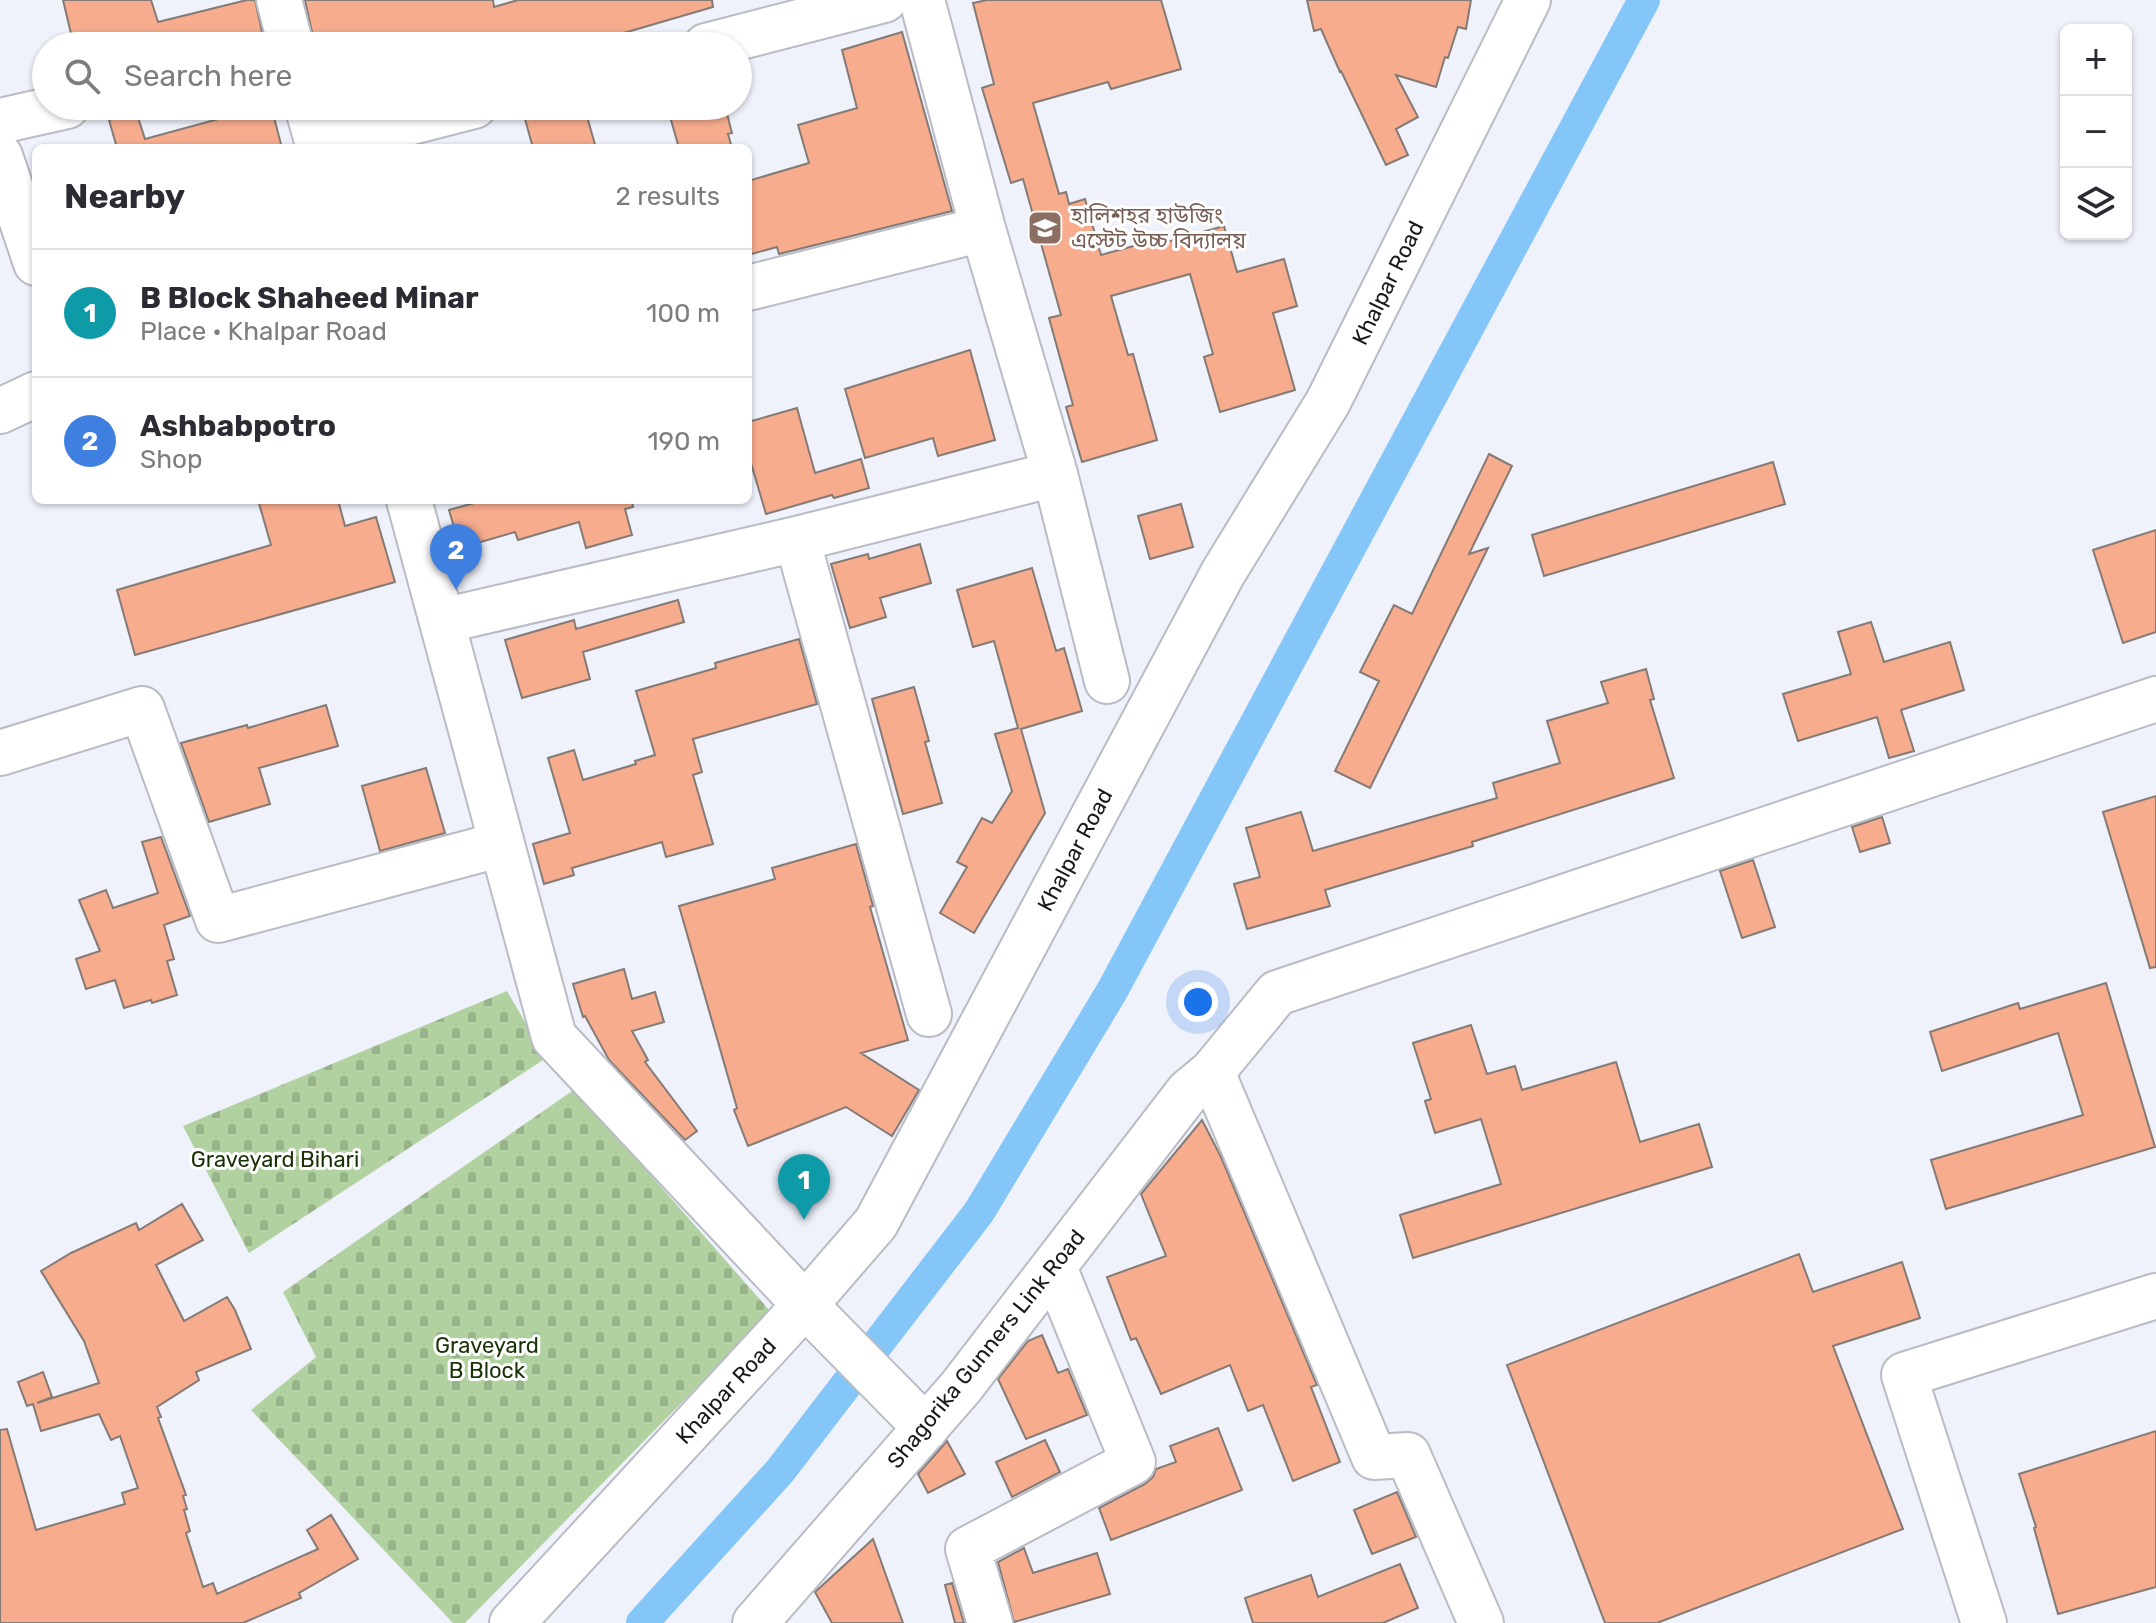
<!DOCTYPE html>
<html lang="en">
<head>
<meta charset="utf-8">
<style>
	:root { --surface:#fff; --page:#f2f2f3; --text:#2b2b33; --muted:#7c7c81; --line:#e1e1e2; --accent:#1a73e8 }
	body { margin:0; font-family:Rubik,"Noto Sans Bengali",sans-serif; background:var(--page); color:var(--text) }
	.controls { position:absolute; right:24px; top:24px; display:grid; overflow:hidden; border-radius:12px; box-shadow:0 2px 6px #0004 }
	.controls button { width:72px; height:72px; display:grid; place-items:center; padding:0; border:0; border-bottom:2px solid var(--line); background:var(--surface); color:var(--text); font:40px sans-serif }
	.you { position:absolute; left:1198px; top:1002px; width:28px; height:28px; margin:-20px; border:6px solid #fff; border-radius:50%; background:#1a73e8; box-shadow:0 0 0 12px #1a73e833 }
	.badge { display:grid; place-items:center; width:52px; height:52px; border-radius:50%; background:var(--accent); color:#fff; font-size:26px; font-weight:700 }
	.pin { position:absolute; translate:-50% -66px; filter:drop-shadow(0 2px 4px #0008) }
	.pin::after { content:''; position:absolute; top:42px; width:28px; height:24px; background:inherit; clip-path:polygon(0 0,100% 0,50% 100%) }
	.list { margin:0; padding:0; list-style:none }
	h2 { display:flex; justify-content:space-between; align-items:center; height:104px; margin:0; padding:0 32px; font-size:34px }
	h2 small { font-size:26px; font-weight:400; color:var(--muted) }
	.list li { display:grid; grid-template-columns:52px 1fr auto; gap:24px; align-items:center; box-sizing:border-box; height:128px; padding:0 32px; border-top:2px solid var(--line) }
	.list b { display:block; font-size:30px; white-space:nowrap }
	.list p { margin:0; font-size:26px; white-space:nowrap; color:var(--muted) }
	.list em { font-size:26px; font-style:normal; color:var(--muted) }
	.icon { flex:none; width:44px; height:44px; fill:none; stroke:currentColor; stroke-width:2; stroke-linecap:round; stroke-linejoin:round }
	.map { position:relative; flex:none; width:2156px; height:1623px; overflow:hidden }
	.search { position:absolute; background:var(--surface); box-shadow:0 2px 6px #0004; left:32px; top:32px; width:720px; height:88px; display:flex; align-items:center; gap:20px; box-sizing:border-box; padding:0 28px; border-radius:44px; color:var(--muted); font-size:30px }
	.panel { position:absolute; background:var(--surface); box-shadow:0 2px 6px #0004; left:32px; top:144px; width:720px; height:360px; border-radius:12px }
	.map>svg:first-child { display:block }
	.cemetery { fill:url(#cemetery-stones) }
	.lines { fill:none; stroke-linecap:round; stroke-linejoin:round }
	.canal { stroke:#83c6f7; stroke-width:32 }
	.building { fill:#f6ac8d; stroke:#847a76; stroke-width:2 }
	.minor-casing { stroke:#b9bbc5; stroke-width:48 }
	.minor { stroke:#fff; stroke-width:44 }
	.labels { text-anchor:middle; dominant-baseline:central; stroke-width:6; stroke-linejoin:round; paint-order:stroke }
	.education-label { font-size:22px; fill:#785e54; stroke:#fff; text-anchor:start }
	.street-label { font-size:22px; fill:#18191c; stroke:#fff }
	.park-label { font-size:22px; fill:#183205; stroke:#fff }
</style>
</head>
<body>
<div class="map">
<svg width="2156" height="1623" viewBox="0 0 2156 1623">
	<defs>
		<pattern id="cemetery-stones" width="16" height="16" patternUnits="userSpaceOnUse" patternTransform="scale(2)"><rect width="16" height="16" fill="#b1d1a1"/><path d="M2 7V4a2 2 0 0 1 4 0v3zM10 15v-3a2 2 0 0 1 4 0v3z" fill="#98b38a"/></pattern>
	</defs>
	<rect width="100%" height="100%" fill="#eff1fb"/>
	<!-- cemetery -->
	<path class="cemetery" d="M507,991l39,67 -297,195 -66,-127z
		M575,1089l196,223 -306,311h-12l-202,-213 65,-53 -33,-65z"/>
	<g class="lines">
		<!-- canal -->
		<path class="canal" d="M642,1623l138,-152 199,-259 133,-221 532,-991"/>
	</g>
	<!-- building -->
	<path class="building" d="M63,0h88l7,22 89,-22h8l10,46h-191z
		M305,0h188l1,7 24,-7h194l1,7 -103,30 1,5 -14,4h-282z
		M987,0h174l20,69 -70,20 -3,-7 -75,21 26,91 7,-2 3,12 16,-5 16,56 65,-18 1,5 57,-16 13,46 47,-13 13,47 -24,7 22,77 -75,22 -16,-55 9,-3 -23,-80 -79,22 17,59 5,-1 24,86 -75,22 -16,-55 7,-2 -24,-87 12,-3 -38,-136 -12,4 -29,-95 12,-4 -21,-81z
		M1307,0h164l-5,29 -8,-2 -10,31 -3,-1 -9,30 -40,-12 22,42 -22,12 12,26 -22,10 -45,-94 -1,1 -19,-43 -7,2z
		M902,32l50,179 -173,43 -2,-7 -29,8v-74l61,-18 -11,-38 59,-17 -15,-58z
		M266,106h5l11,42h-165l-8,-28 27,-9 9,28z
		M571,106h13l12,42h-63l-8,-29z
		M667,106h58l7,27 -4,1 4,14h-53z
		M970,350l25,90 -57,16 -5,-18 -68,20 -20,-69z
		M797,408l18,65 46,-14 8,29 -35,10 -2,-3 -66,19 -18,-61v-31z
		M1489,454l23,12 -43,88 19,-6 -118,240 -35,-17 44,-90 -19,-9 34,-67 18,9z
		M1773,462l12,42 -241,72 -12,-41z
		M258,500h80l7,26 31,-9 19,65 -260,73 -18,-65 154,-45z
		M485,500h147l1,7 -8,2 7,26 -46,13 -7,-26 -61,18 -3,-8 -55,16 -11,-38z
		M1181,504l12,43 -43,12 -12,-43z
		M2156,530v102l-33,11 -30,-93z
		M920,544l11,39 -51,15 6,19 -36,11 -19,-64 37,-10 1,5z
		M1032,568l24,83 8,-3 18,63 -61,18 24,84 -71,120 -34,-20 27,-46 -10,-5 25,-44 10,5 20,-32 -17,-57 23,-6 -24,-87 -21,6 -16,-57z
		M678,600l6,22 -101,30 7,27 -68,19 -17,-58 69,-20 2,9z
		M1871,622l13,40 66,-20 14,48 -63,20 13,41 -25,7 -12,-41 -79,24 -15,-47 68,-20 -13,-42z
		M799,639l18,65 -124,35 9,33 -9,3 20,69 -47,13 -4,-15 -90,26 2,7 -30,9 -11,-40 37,-11 -22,-75 26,-8 9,30 53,-16 -1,-3 20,-6 -19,-64 80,-23 -1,-5z
		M1646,669l8,30 -4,1 24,78 -202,64 1,4 -148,44 5,16 -83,23 -13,-45 26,-7 -14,-49 55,-16 12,39 184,-53 -4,-15 67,-20 -13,-42 61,-18 -7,-21z
		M914,687l15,54 -4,1 17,61 -39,11 -31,-115z
		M326,705l12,41 -79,22 11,36 -61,18 -28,-79 66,-18 1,3z
		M426,768l19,65 -65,18 -18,-65z
		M2156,796v171l-6,1 -47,-156z
		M1882,817l8,26 -30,9 -8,-25z
		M161,837l29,79 -26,9 10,34 -7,2 10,34 -25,8 -1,-3 -27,8 -9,-28 -29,9 -10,-30 24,-8 -21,-51 27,-10 7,18 45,-15 -16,-51z
		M856,844l17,62 -3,1 38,133 -47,13 58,37 -27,46 -46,-29 -98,39 -14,-36 3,-2 -58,-202 96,-27 -3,-11z
		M1753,860l22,67 -33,11 -22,-67z
		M624,969l8,30 23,-7 9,30 -32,9 16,29 -3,2 52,69 -12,9 -76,-80 -24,-44 -2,1 -10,-33z
		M2106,983l49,164 -209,62 -15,-49 152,-45 -25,-82 -116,38 -12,-39 88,-29 2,6z
		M1471,1025l16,49 28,-8 7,24 94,-28 24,80 59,-18 13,43 -299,91 -13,-43 101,-31 -20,-65 -46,14 -10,-32 6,-2 -18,-56z
		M1202,1120l19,37 96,228 -6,2 29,75 -47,19 -30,-76 -15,6 -18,-46 -69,29 -25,-56 -5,2 -24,-63 59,-21 -25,-62z
		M182,1204l21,36 -47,25 28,56 43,-24 8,13 16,39 -55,23 3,8 -42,27 4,10 -3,1 28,77 -3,1 4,13 -3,1 6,21 -4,2 17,54 10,-4 4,11 101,-45 -11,-19 24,-15 27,44 -59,34 2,5 -58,25h-243v-193l7,-1 29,101 89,-26 -3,-11 16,-5 -18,-52 -9,4 -12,-26 -58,17 -8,-27 -6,2 -9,-24 25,-10 9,25 -15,6 62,-20 -15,-42 -43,-70 30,-18 65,-30 3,7z
		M1799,1254l14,38 89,-30 18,56 -87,28 70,183 -246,94h-52l-98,-258z
		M1042,1335l16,38 10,-4 19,46 -61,24 -28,-60 30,-38z
		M1218,1428l24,62 -131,50 -12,-32 46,-24 8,-7 3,-8 20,-7 -6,-16z
		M2156,1431v156l-98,27 -24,-86 2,-1 -17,-53z
		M1045,1440l15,32 -48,25 -16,-35z
		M947,1441l18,33 -37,19 -10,-19z
		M1397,1492l19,45 -44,17 -18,-44z
		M873,1539l30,84h-71l-17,-31z
		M1024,1548l9,25 64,-20 13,41 -96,28 -16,-60z
		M1400,1564l18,44 -35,15h-130l-8,-25 66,-23 7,22z
		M952,1583l12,40h-9l-10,-38z"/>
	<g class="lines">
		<defs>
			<path id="minor" d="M279,0l12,46
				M706,46l178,-46
				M307,106l12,42
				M0,121l67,-15
				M318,146l156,-40
				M0,156l36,107
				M748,288l235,-59 -61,-229
				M0,411l36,-17
				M1055,474l52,207
				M409,500l145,537 251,268 121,123
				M797,539l132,475
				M442,621l355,-82 258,-65 -72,-245
				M0,753l142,-44 76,211 284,-76
				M1212,1072l162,385 34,-2 73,168
				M512,1623l293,-318 71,-82 347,-650 105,-171 200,-402
				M755,1623l206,-236 227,-295 24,-20 65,-79 879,-294
				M990,1623l-22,-74 165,-87 -79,-195
				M1984,1623l-80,-248 252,-79"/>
		</defs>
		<!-- minor casing -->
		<use href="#minor" class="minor-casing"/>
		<!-- minor -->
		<use href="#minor" class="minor"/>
	</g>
	<!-- icons -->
	<defs>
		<symbol id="school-square" viewBox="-11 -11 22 22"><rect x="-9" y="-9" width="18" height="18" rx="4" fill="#8d6e63" stroke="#fff"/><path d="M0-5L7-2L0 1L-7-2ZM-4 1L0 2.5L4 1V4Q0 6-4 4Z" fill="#fff"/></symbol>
	</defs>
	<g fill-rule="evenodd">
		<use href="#school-square" x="1025" y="208" width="40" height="40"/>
	</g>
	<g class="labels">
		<!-- education labels -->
		<g class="education-label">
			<text x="1071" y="215">হালিশহর হাউজিং<tspan x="1071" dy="25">এস্টেট উচ্চ বিদ্যালয়</tspan></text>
		</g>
		<!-- street labels -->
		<g class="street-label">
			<text transform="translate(1388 283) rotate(-64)">Khalpar Road</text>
			<text transform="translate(1075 850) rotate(-62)">Khalpar Road</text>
			<text transform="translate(986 1349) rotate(-51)">Shagorika Gunners Link Road</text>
			<text transform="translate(726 1391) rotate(-47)">Khalpar Road</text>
		</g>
		<!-- park labels -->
		<g class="park-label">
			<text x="275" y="1159">Graveyard Bihari</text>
			<text x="487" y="1345">Graveyard<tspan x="487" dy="25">B Block</tspan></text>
		</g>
	</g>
</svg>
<div class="controls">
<button>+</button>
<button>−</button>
<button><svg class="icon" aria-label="layers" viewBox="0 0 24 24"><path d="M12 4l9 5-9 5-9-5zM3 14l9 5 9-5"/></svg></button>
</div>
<div class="you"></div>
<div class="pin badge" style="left:804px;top:1220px;background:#0f9aa8">1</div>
<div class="pin badge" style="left:456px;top:590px;background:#3f7fe0">2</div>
<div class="search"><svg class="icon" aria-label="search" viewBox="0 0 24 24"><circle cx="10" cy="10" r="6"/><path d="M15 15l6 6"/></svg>Search here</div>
<section class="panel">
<h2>Nearby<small>2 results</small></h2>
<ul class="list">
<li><span class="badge" style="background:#0f9aa8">1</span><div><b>B Block Shaheed Minar</b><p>Place · Khalpar Road</p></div><em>100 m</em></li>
<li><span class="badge" style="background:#3f7fe0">2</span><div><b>Ashbabpotro</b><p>Shop</p></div><em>190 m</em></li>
</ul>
</section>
</div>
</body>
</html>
